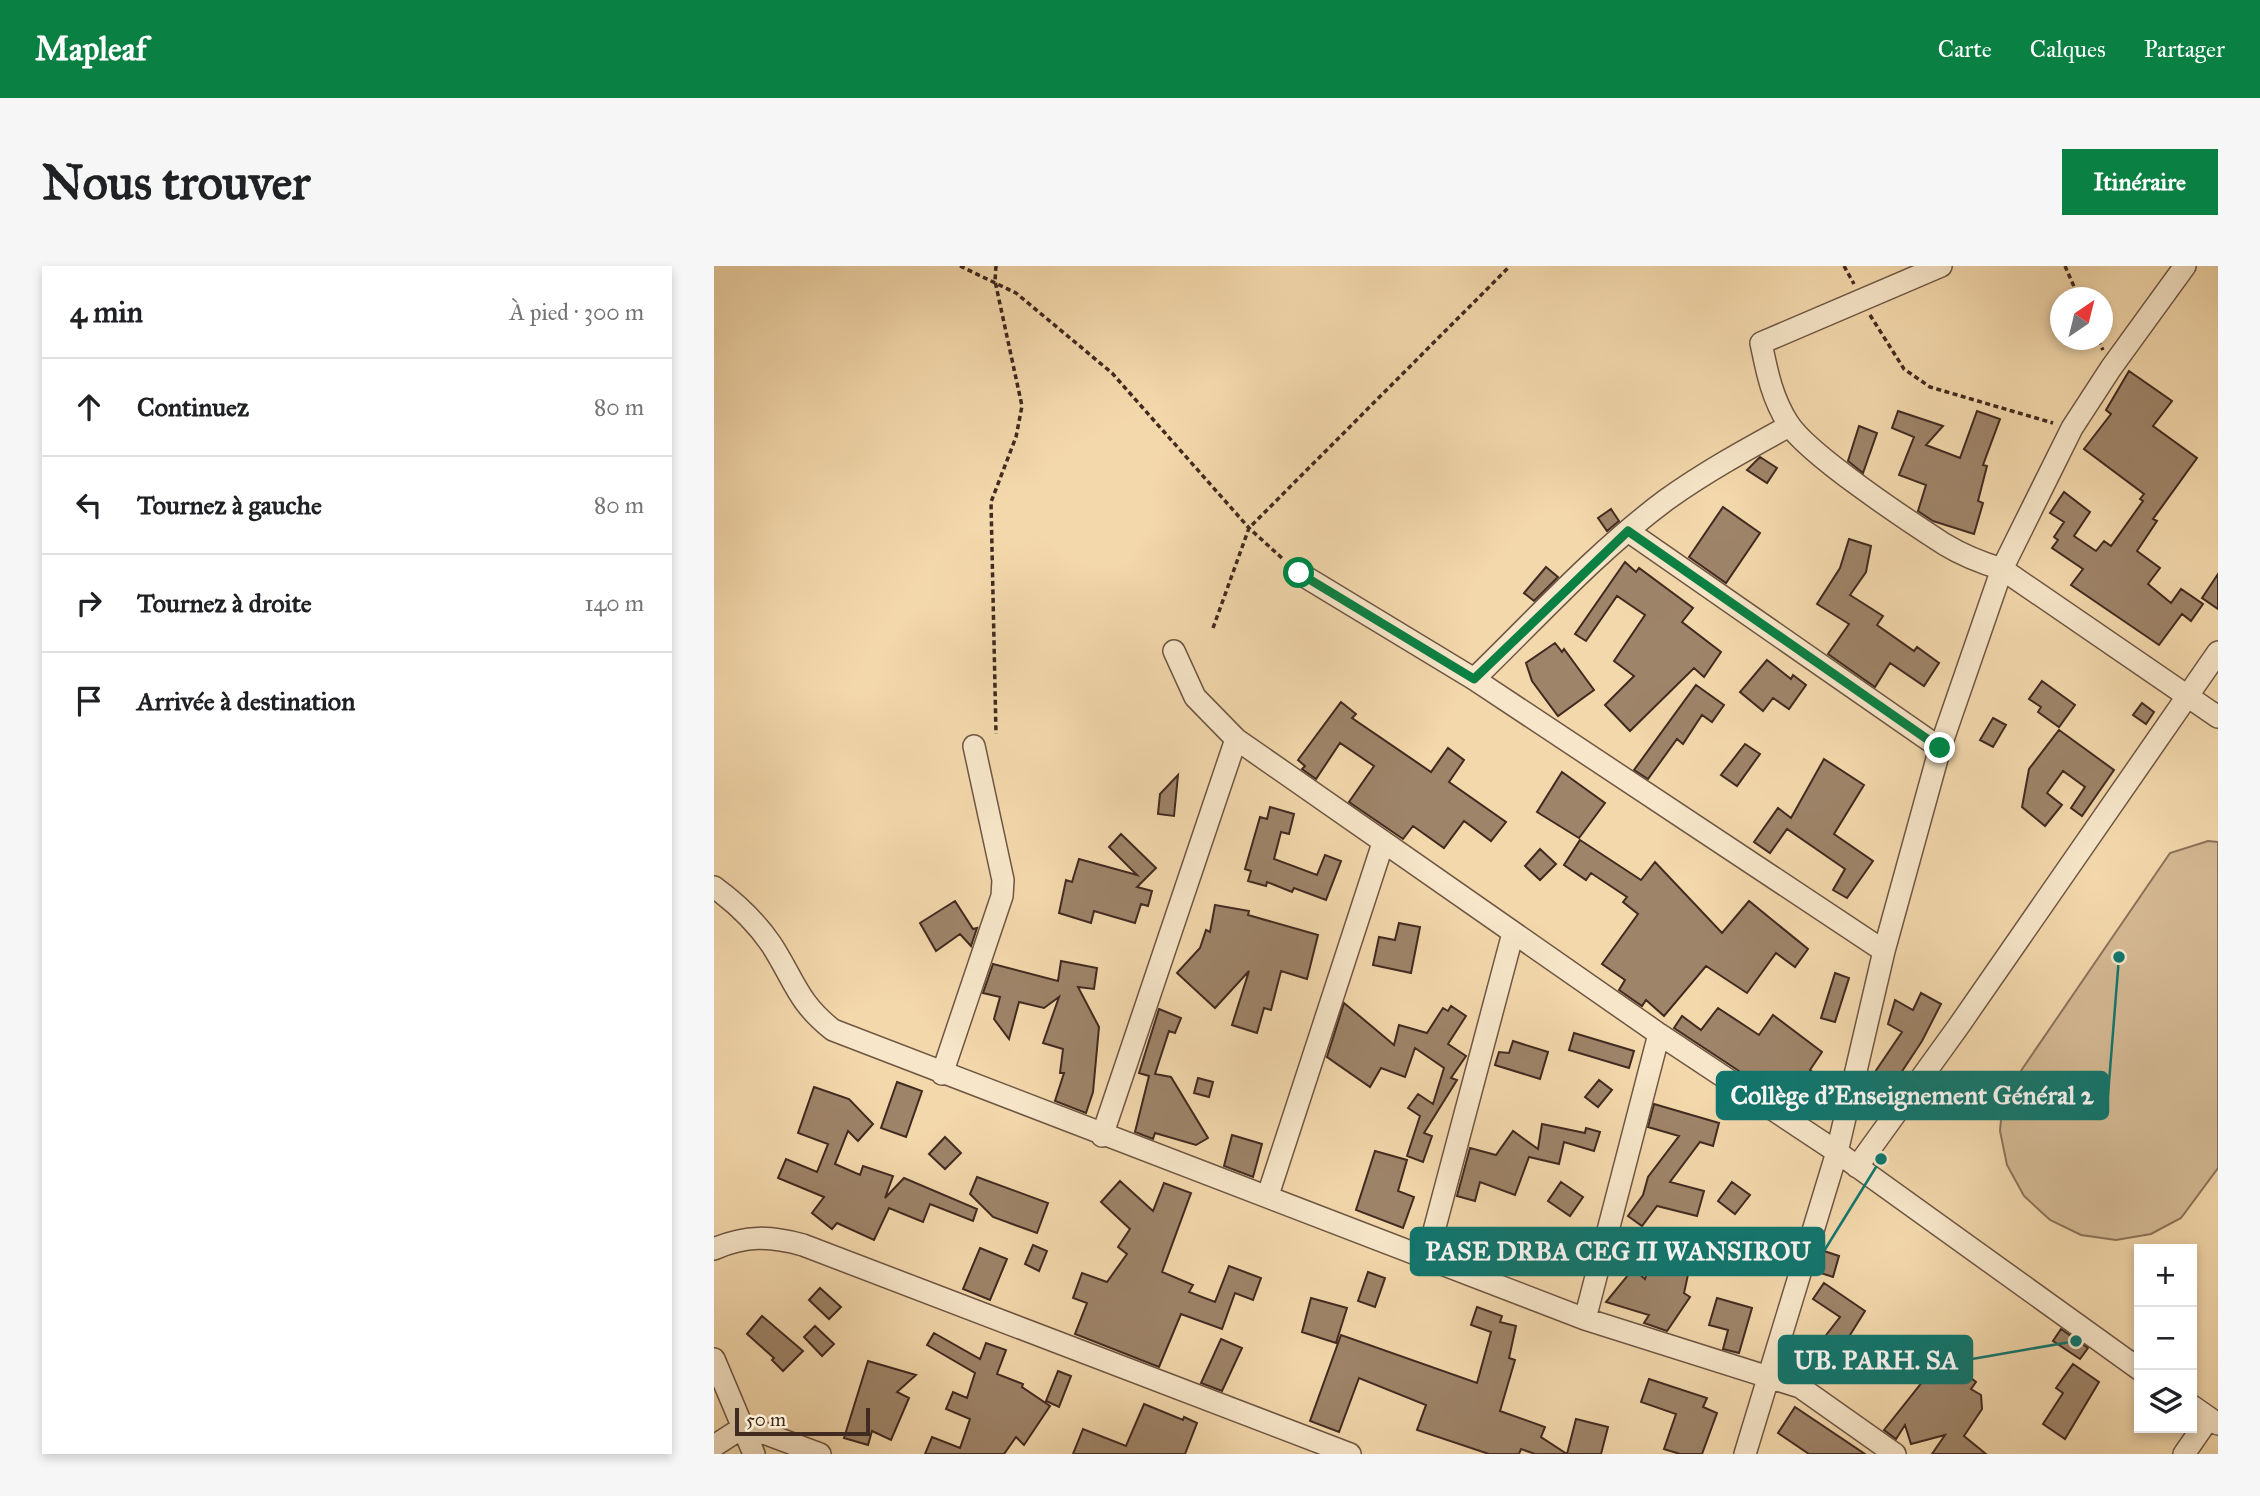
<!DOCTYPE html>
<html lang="fr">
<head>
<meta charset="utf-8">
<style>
	:root { --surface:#fff; --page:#f6f6f6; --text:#202124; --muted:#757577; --line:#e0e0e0; --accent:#0b8043 }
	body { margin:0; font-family:"IM FELL Great Primer",serif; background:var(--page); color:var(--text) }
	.controls { position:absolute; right:21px; bottom:21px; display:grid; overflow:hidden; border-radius:0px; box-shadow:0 4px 10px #0003 }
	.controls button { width:63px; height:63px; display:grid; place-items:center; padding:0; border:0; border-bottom:2px solid var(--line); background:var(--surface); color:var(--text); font:35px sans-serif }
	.compass { position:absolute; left:1336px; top:21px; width:63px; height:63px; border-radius:50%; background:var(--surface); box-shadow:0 4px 10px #0003; rotate:35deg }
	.scale { position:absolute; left:21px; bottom:18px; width:135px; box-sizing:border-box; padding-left:7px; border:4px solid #412a20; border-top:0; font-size:19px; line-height:24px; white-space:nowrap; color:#412a20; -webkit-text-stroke:5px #f7e6c9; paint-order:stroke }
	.stop { position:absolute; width:21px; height:21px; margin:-16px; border:5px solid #0b8043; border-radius:50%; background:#fff }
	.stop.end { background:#0b8043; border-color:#fff; box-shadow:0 2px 7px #0008 }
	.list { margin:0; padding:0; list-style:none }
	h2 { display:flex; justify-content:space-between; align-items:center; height:91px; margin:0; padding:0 28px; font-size:30px }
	h2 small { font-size:23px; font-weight:400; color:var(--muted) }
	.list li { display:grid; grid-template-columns:46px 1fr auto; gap:21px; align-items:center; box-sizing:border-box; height:98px; padding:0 28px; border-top:2px solid var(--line) }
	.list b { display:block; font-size:26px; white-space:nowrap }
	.list em { font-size:23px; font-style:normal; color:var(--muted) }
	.icon { flex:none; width:38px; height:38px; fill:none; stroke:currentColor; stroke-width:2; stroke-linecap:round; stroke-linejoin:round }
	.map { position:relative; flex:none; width:1504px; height:1188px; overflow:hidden; border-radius:0px }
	header { display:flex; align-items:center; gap:42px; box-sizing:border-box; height:98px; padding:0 35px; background:var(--accent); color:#fff }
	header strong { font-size:33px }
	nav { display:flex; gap:38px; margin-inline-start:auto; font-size:24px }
	.intro { display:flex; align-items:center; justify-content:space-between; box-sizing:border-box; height:168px; padding:0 42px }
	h1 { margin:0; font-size:49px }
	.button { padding:18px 32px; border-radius:0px; background:var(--accent); color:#fff; font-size:24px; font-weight:700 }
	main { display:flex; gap:42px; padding:0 42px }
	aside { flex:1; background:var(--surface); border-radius:0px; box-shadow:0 4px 10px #0003 }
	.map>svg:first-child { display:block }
	.green { fill:#d5ba94; stroke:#8b725a; stroke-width:2 }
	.building { fill:#9e8469; stroke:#412a20; stroke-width:2 }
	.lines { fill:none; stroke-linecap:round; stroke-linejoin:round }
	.minor-casing { stroke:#6e5643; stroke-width:24 }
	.path { stroke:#412a20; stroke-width:3.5; stroke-dasharray:5 3.5; stroke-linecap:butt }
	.minor { stroke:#f7e6c9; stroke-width:21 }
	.route { stroke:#0b8043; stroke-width:9 }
	.leader { fill:none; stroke:#0f766e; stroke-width:2.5 }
	.callout-dot { fill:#0f766e; stroke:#f7e6c9; stroke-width:2.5 }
	.callout { fill:#0f766e; stroke:#0f766e; stroke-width:2.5 }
	.callout-label { font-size:26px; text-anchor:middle; font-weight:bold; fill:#fff }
</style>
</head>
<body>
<header>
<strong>Mapleaf</strong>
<nav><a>Carte</a><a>Calques</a><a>Partager</a></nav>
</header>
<div class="intro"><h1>Nous trouver</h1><a class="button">Itinéraire</a></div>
<main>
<aside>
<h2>4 min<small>À pied · 300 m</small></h2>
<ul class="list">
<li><svg class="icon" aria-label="ahead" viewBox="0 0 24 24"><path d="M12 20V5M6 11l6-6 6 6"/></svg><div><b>Continuez</b></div><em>80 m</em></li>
<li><svg class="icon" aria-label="left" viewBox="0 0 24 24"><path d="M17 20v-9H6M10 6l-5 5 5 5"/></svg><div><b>Tournez à gauche</b></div><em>80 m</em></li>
<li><svg class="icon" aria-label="right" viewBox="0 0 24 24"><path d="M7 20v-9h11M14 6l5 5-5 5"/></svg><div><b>Tournez à droite</b></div><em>140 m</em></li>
<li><svg class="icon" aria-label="arrive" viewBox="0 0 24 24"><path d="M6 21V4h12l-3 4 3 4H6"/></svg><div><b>Arrivée à destination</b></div></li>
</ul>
</aside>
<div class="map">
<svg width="1504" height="1188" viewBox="0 0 1504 1188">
	<rect width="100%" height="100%" fill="#f3d8ac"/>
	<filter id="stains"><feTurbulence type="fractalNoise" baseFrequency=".00286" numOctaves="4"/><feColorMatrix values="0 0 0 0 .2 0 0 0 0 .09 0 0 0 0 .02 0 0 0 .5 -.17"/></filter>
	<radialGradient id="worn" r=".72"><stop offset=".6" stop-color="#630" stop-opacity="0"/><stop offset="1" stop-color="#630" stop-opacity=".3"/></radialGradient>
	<!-- green -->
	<path class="green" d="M1494,575l10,1v326l-37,50 -30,16 -35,6 -35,-5 -31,-15 -26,-24 -17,-31 -7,-34 3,-34 167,-244z"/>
	<!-- building -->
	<path class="building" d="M1415,105l43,30 -19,25 44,32 -44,61 4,2 -20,30 23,17 -12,16 23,19 10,-14 22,15 -12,17 -9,-7 -23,31 -88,-60 12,-16 -31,-21 6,-8 -4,-3 10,-15 -14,-9 14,-21 26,20 -16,24 22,15 8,-10 7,5 32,-45 -3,-2 4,-5 -60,-45 27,-35 -5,-4z
		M1184,145l45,15 -17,19 34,13 17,-47 23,8 -17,46 4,1 -9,35 5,2 -9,31 -41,-13 -15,-10 8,-26 -27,-10 15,-38 -22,-9z
		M1145,160l18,7 -14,40 -15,-12z
		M1046,191l17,11 -10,15 -20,-13z
		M1009,241l37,26 -34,50 -37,-26z
		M897,243l8,12 -12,10 -9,-13z
		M1135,273l22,7 -5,26 -16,23 33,21 -6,9 37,26 3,-4 22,16 -15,23 -34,-23 -15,24 -47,-33 21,-30 -32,-20 23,-36z
		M911,296l11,10 3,-4 54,40 -11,14 39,30 -17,25 -10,-9 -64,63 -25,-26 29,-29 -20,-15 31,-46 -28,-19 -31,45 -11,-7z
		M832,301l12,10 -24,24 -10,-8z
		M1504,308v35l-16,-11z
		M841,377l7,9 2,-3 30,41 -36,26 -26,-35 -6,-18z
		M1053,394l24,19 2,-4 13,10 -17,24 -16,-11 -10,13 -23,-19z
		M1328,415l33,24 -16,22 -21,-15 3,-5 -12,-8z
		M982,419l28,20 -12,17 -10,-7 -19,29 -6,-5 -29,40 -14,-9z
		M627,436l15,12 -4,4 79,54 17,-24 16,12 -15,22 57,40 -15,19 -27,-20 -20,27 -31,-22 -10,13 -54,-37 25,-36 -34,-23 -24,36 -14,-10 3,-3 -7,-6z
		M1428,437l12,9 -8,12 -13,-9z
		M1279,452l13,7 -13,22 -13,-7z
		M1345,464l55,40 -32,46 -11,-8 14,-21 -22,-16 -16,22 15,12 -17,21 -23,-19 7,-38z
		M1031,478l15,10 -23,32 -16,-11z
		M1110,493l40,26 -30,49 39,27 -26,37 -14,-8 12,-21 -58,-40 -17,24 -16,-11 24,-34 13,10z
		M848,506l43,31 -26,35 -42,-26z
		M464,509l-4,41 -16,-2 2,-20z
		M556,541l24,7 -5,20 -8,-2 -7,27 43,16 8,-20 16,6 -15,39 -32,-12 -2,4 -25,-10 -1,4 -18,-5 3,-10 -6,-2 15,-52 7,2z
		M407,568l35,34 -19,19 15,4 -4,15 -7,-2 -6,19 -41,-12 -3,12 -32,-10 7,-33 6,2 7,-23 58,16 -28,-28z
		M866,574l61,40 14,-18 67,71 27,-32 59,48 -13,18 -19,-14 -29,40 -41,-27 -42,50 -18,-16 -4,6 -23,-16 6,-10 -23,-16 36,-50 -15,-12 4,-5 -36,-24 -5,7 -22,-15z
		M826,583l16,15 -16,16 -15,-14z
		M241,635l18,28 4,-1 -6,18 -11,-12 -24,17 -16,-28z
		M501,639l34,6 -1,4 70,20 -11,44 -26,-8 -10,39 -7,-2 -7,25 -25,-8 17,-54 -34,37 -38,-35 23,-25 6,-18 4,2z
		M685,657l21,4 -9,46 -38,-8 6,-28 16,3z
		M347,695l36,7 -3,21 -16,-2 21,40 -6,65 -7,21 -31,-12 9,-28h-4l3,-24 -20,-6 16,-46 -15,11 -25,-6 -10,37 -15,-20 6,-22 -17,-4 10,-29 65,17z
		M1121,707l14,5 -14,44 -14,-4z
		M1207,727l20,11 -19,37 -29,44 -18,-13 27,-40 -14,-8 7,-24 18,10z
		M630,737l50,42 5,-20 28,8 16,-25 5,3 3,-5 15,10 -18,28 18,12 -15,22 6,2 -33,53 8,3 -9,26 -16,-6 13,-40 -12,-8 10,-14 15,10 11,-36 -29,-20 -10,29 -24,-9 -11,19 -43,-30z
		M1004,742l41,27 14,-20 49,37 -12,18 12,9 -14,21 4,3 -8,11 -130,-86 8,-12 19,14z
		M445,743l22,9 -6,15 -6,-2 -14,43 16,3 37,61 -12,7 -41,-12 -2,6 -18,-7 14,-56 -10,-3z
		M860,767l60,18 -5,17 -60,-18z
		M799,775l35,11 -8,27 -45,-14 4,-13 10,1z
		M484,812l15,4 -4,15 -15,-4z
		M885,814l13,10 -14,17 -13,-10z
		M183,816l25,9 -16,46 -25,-9z
		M100,821l35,12 24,25 -15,17 -10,-10 -13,33 25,11 3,-9 30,10 -8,22 19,-20 73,31 -4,12 -43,-17 -7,18 -34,-14 -15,32 -37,-17 -5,6 -20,-16 12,-16 -46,-19 8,-19 31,13 11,-28 -30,-11z
		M940,838l65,19 -6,23 -13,-4 -30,40 34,9 -7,25 -40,-10 -15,20 -14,-10 15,-21 5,-18 31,-41 -31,-9z
		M828,858l43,9 1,-5 14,4 -6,19 -30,-9 -5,22 -30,-7 -14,38 -35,-13 -5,19 -18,-5 13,-48 26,7 17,-24 25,18z
		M518,869l30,9 -9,33 -29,-11z
		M231,871l16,16 -16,16 -16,-15z
		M661,885l32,9 -9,31 16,6 -11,31 -47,-18z
		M263,911l71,26 -11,30 -44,-16 -23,-23z
		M406,915l33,30 11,-28 27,10 -29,79 31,13 -4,7 26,10 14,-36 32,12 -8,22 -18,-7 -13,36 -41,-15 -22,53 -84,-33 12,-31 -14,-5 9,-25 25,9 20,-28 -9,-7 12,-18 -29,-27z
		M847,916l22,15 -13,19 -22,-15z
		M1018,916l18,13 -15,19 -17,-13z
		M942,976l37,10 -9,41 6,4 -23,34 -23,-8 5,-8 -43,-13 27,-33 12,10z
		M319,979l14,6 -8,20 -14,-7z
		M266,982l27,11 -17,41 -27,-11z
		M1110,985l15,5 -6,21 -15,-5z
		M654,1006l17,6 -10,29 -17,-6z
		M1110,1017l41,28 -15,24 2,1 -33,42 -16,-13 37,-48 -27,-18z
		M106,1022l21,19 -12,12 -20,-19z
		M597,1032l36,10 -11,35 -34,-11z
		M1003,1032l35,10 -13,45 -16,-4 5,-19 -19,-5z
		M763,1041l25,9 -2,6 16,4 -7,32 6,2 -15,51 45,16 -4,10 26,17 9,-35 32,8 -7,27h-66l-14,-5 -2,5h-30l-72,-24 9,-25 -67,-27 -20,54 -29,-11 31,-86 136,48 14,-51 -20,-7z
		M48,1050l41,35 -20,20 -11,-11 2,-2 -27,-24z
		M101,1060l19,18 -12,12 -18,-19z
		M1347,1063l27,19 -8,11 -27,-18z
		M220,1067l46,26 6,-16 20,7 -9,24 26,10 -1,3 28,19 -26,39 -8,-8 -12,17h-79l7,-17 28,11 10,-29 -24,-10 7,-17 14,6 8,-25 -48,-28z
		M507,1073l21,9 -20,43 -21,-8z
		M1229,1090l33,26 -5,7 10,6 1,14 -18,27 22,18h-54l13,-19 -34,9 -6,-19 -9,14 -12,-9z
		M154,1095l48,14 -19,17 12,6 -18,42 -19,-9 -4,14 -24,-7z
		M1359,1098l26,18 -34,57 -22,-15 20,-31 -7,-5z
		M344,1105l13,5 -12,31 -13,-6z
		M935,1113l58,19 -4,9 14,6 -15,41h-22l-16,-5 12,-35 -35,-12z
		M430,1138l39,16 1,-3 13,6 -12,31h-112l10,-25 43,17z
		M1081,1141l70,47h-56l-31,-21z"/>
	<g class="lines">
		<defs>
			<path id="minor" d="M1227,0l-180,77c6,29 11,55 27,80 19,31 122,99 156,121 18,11 38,19 58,25l216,148
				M914,265l312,217
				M585,307l175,106 410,272
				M460,385l21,46 41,42 423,295 178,118 302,217
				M760,413c62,-60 122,-127 192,-179 39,-28 81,-51 123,-74
				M0,621c22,16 41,34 57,57 23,35 26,58 62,86l752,289 215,68 95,67
				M228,808l60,-178 1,-16 -29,-134
				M388,870l134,-397
				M1143,901l101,-140 260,-375
				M554,929l115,-352
				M0,983c32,-14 56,-13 89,-4l547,209
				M713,991l86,-324
				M871,1053l74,-285
				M0,1093l40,95
				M1478,1140l26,18
				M0,1180l31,-20 75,28
				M1031,1188l92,-302 47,-201 56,-203 62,-179 70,-141 39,-60 74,-102
				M1470,1188l25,-36"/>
		</defs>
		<!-- minor casing -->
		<use href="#minor" class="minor-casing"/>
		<!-- path -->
		<path class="path" d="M246,0l56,27 96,80 137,155 35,32
			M282,0l-1,15 27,125 -6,31 -25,65 5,232
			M1130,0l10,18
			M1351,0l14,32
			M1156,49l34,54 26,18 123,36
			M1384,74l5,10
			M499,362l36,-100 261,-262"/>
		<!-- minor -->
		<use href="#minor" class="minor"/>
	</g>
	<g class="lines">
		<!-- route -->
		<path class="route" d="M585,307l175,106 154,-148 312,217"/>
	</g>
	<!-- callouts -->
	<path class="leader" d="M1405 691L1394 829M1167 893L1110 985M1362 1075L1258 1093"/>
	<g class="callout-dot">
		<circle cx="1405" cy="691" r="7"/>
		<circle cx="1167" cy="893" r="7"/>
		<circle cx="1362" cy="1075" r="7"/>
	</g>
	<g class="callout">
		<rect x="1003" y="806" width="391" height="47" rx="7"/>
		<rect x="697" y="962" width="413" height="47" rx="7"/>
		<rect x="1065" y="1070" width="193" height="47" rx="7"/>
	</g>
	<g class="callout-label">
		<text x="1198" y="838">Collège d'Enseignement Général 2</text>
		<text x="904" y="994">PASE DRBA CEG II WANSIROU</text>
		<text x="1162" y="1103">UB. PARH. SA</text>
	</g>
	<rect width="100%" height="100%" filter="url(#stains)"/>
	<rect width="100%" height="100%" fill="url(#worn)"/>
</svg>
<div class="controls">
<button>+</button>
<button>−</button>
<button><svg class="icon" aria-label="layers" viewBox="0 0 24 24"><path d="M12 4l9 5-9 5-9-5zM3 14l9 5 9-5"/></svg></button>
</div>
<svg class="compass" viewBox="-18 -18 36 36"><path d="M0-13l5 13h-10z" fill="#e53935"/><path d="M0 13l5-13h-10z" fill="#757577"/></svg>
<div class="scale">50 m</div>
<div class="stop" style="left:585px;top:307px"></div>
<div class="stop end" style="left:1226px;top:482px"></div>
</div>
</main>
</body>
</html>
